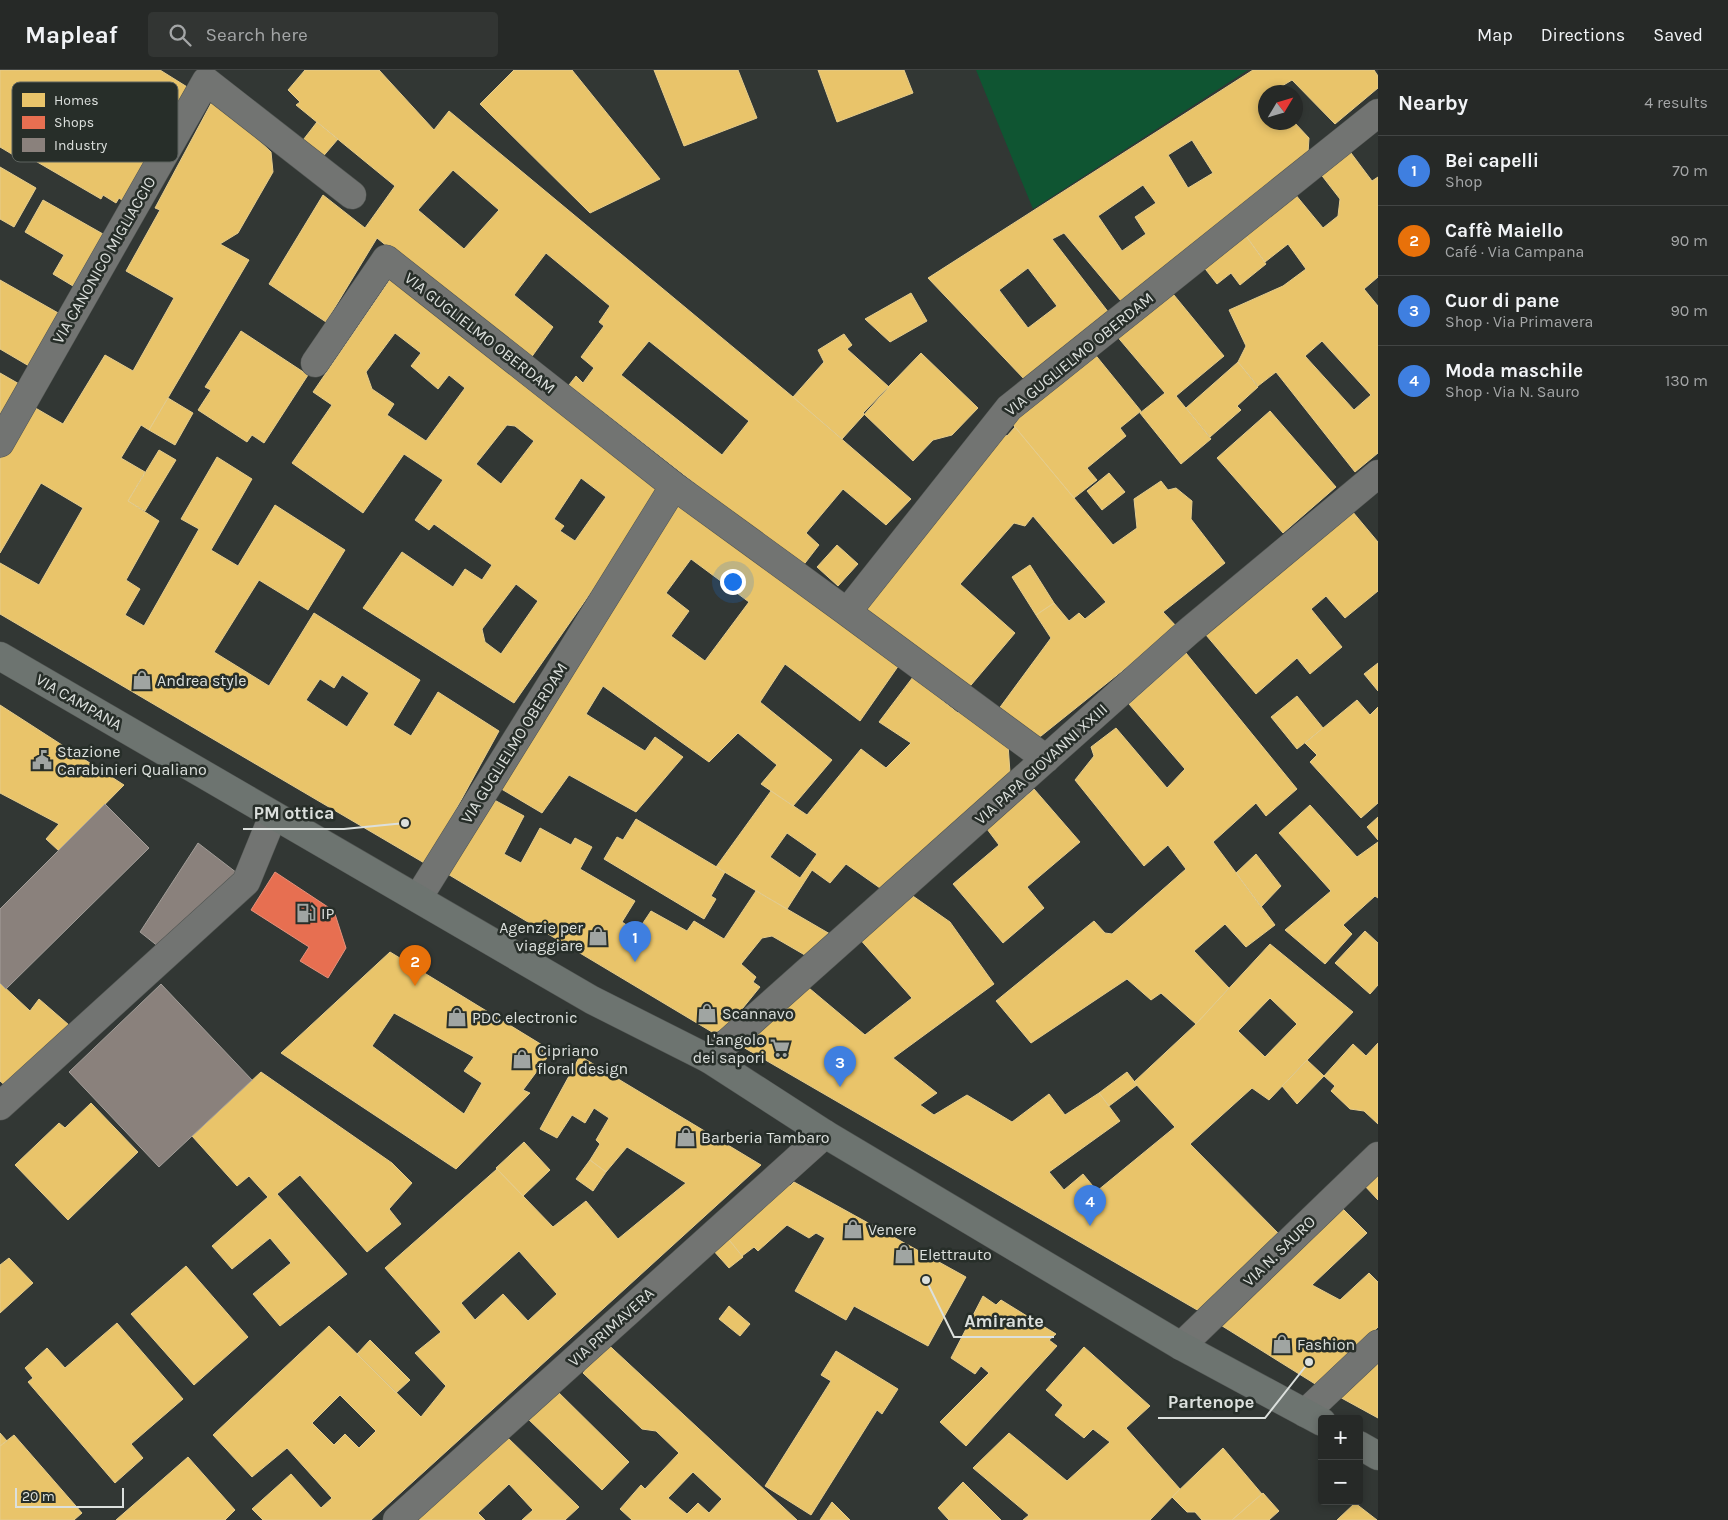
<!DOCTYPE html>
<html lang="en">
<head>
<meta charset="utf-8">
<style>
	:root { --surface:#262927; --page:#323533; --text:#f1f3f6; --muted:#a4a6a7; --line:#424544; --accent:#d93025 }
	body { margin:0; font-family:Karla,sans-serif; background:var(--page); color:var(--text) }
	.controls { position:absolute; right:15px; bottom:15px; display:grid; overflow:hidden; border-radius:5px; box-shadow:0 2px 8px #0003 }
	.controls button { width:45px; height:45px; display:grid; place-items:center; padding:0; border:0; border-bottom:1px solid var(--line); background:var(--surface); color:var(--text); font:25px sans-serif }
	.compass { position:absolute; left:1258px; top:15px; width:45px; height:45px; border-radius:50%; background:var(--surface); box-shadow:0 2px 8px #0003; rotate:52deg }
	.scale { position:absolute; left:15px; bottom:12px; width:109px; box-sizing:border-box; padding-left:5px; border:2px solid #dce0dd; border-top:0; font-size:14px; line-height:18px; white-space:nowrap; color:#dce0dd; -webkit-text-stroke:4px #272e29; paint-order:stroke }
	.you { position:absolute; left:732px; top:511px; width:18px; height:18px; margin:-12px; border:4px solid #fff; border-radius:50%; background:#1a73e8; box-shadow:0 0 0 8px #1a73e833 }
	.badge { display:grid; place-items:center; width:32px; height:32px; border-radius:50%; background:var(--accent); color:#fff; font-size:16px; font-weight:700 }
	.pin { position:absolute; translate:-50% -41px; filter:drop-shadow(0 1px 2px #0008) }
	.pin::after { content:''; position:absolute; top:26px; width:18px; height:15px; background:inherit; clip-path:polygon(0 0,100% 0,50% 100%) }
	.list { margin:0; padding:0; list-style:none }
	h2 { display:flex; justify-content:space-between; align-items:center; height:65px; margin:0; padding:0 20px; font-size:21px }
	h2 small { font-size:16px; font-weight:400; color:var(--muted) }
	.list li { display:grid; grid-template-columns:32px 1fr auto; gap:15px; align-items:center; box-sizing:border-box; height:70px; padding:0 20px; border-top:1px solid var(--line) }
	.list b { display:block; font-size:19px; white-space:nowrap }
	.list p { margin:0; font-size:16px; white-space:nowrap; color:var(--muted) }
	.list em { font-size:16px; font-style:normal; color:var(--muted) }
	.icon { flex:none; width:28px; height:28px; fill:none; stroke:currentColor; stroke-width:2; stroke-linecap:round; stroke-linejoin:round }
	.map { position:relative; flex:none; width:1378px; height:1450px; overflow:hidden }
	header { display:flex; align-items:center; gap:30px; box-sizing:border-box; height:70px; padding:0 25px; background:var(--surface); border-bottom:1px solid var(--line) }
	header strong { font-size:24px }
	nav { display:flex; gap:28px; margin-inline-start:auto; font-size:18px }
	.search { width:350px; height:45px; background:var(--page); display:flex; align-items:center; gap:12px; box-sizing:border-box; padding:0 18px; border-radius:5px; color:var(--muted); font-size:19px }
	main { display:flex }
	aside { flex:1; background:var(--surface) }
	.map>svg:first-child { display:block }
	.green { fill:#0f5532 }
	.homes { fill:#e9c46a; stroke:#e5cc8c; fill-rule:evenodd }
	.shops { fill:#e76f51; stroke:#e4917b }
	.industry { fill:#8a817c; stroke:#a39e99 }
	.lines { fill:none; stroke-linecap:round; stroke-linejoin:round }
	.street-casing { stroke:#515552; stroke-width:29 }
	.secondary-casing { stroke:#515552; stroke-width:29 }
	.street { stroke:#727472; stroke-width:28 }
	.secondary { stroke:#6d7470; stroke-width:28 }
	.labels { text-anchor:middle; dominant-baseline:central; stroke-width:5; stroke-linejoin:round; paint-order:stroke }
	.street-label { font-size:16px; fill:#dce0dd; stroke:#272e29 }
	.poi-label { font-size:16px; fill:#dce0dd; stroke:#272e29; text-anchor:start }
	.key { fill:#272e29; stroke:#5d635f; stroke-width:1 }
	.key-label { font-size:14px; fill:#dce0dd }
	.leader { fill:none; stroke:#dce0dd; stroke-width:2 }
	.callout-dot { fill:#dce0dd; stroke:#272e29; stroke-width:2 }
	.callout-label { font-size:18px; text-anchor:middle; font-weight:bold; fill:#dce0dd; stroke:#272e29; stroke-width:5; stroke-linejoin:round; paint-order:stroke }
</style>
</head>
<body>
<header>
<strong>Mapleaf</strong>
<div class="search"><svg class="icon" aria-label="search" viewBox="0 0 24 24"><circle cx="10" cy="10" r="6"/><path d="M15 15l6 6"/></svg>Search here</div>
<nav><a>Map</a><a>Directions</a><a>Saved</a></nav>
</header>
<main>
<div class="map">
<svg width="1378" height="1450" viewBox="0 0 1378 1450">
	<rect width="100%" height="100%" fill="#323734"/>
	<!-- green -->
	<path class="green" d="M976,0h272l-215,139z"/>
	<!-- homes -->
	<path class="homes" d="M0,0h160l32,20 -66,113 -7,-5 -3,5 -13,-8 -2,4 -81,-47 -5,4 -15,-9z
		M305,0h74l55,60 15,-19 344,286 118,102 -25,26 -43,-36 -37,44 13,12 -17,22 -233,-182 7,-9 7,7 11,-15 -13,-11 23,-31 -5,-4 11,-16 -64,-53 -32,42 39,32 -25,35 -151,-124 -51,84 -57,-38 54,-89 42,33 30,-42 -99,-81 4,-3 -12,-12zM453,100l46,40 -35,39 -46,-39zM649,271l100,80 -27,34 -101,-80z
		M514,0h58l88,109 -70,34 -110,-109z
		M654,0h84l19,48 -73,28z
		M818,0h86l9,23 -76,29z
		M1253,0h121l4,6v12l-43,36 -43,-44 -20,12h-6v30h28l15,16 -1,15 -187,148 -57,-68 -12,6 57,74 -84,67 -97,-102zM1192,70l21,33 -25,15 -20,-33zM1143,115l13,18 -21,14 11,17 -24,17 -24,-35zM1028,198l29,38 -29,22 -29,-38z
		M214,28l57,54 2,20 -35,61 -18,11 29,16 -100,170 -8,-5 -20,33 24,14 -17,29 31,20 -33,59 14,9 -15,26 19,11 55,-97 -18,-10 36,-62 35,22 -41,71 27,16 37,-61 70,45 -37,60 -49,-30 -45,72 55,34 45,-73 106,67 -27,45 18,11 27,-44 61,39 -73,133 -426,-250v-51l39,22 44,-77 -42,-25 -41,70v-94l32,-53 31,18 42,-69 28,16 41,-73 -48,-27 34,-61 -5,-2zM342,605l27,18 -22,34 -41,-27 14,-21 14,9z
		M317,52l21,17 -18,21 -20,-16z
		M1345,75l27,36 6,-4v100l-14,12 14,17v147l-23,19 -79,-100 -18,14 -20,-24 8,-16 -17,-36 54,-24 23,-17 -18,-25 -23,18 -24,-33 49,-41 33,40 15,-12 2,-17 -24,-31zM1322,271l49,54 -17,15 -49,-54z
		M0,97l36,21 -22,39 -14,-8z
		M43,130l60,34 -30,52 -20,-12 11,-19 -39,-23z
		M1241,159l25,35 -26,21 -9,-12 -14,11 -18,-23z
		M391,208l271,212 -148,213 -151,-95 39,-56 51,35 12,-18 17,11 10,-15 -58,-41 -5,6 -14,-10 28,-40 -39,-26 -41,59 -71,-50 40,-58 -19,-13zM395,263l26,20 -10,13 27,23 11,-14 16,13 -39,53 -39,-26 7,-11 -22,-15 -6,-17zM507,355l8,1 19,15 -33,43 -25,-20zM581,408l25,19 -31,44 -15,-10 4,-5 -10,-7zM516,514l22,17 -37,53 -16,-12 -3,-13z
		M0,210l60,34 -31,52 -29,-17z
		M1169,219l55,67 -48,40 35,43 -30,25 -41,-51 25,-20 -50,-59z
		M911,223l16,28 -37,21 -25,-23z
		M241,261l67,44 -44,68 -12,-8 -5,7 -49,-32 13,-20 -6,-3z
		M844,264l8,11 -5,4 42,38 -47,52 -49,-42 31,-35 -6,-12z
		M1093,282l48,59 -21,17 6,8 -39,32 10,12 -23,18 -64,-77z
		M921,283l57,55 -26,27 -19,5 -20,21 -50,-48z
		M1238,292l20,25 -21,19 4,4 -31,27 -24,-29z
		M0,303l21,12 -21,38z
		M168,328l25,15 -18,32 -26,-15z
		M1270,341l66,76 -53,46 -66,-75z
		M1015,357l98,118 24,-17 -3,-29 27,-18 7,9 8,-2 16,13 -1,18 34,44 -62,49 14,15 -136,109 -7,2 -36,-28 53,-72 -15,-23 18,-12 15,18 10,-8 6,6 21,-17 -73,-86 -8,10 -11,-3 -54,61 55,49 -49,58 -110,-81 139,-181 12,7z
		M159,380l17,10 -31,51 -17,-10z
		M1109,403l16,19 -23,18 -15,-19z
		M673,426l226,169 -39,56 -75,-57 -25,38 72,58 -39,46 -32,-22 16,-19 -39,-32 -29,29 -106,-76 -17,28 59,37 10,-14 28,20 -47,55 -67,-37 -27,38 -44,-26zM691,489l58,43 -44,59 -34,-25 18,-25 -23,-18z
		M1352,441l26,31v49l-33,27 -19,-22 -15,13 31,38 -32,27 -13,-16 -41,36 -50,-59z
		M837,475l21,19 -20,22 -21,-19z
		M1030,495l24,38 -18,12 -24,-38z
		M1186,583l111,136 -31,27 -10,-13 -43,39 62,83 -29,22 -21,-23 -31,27 35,37 -33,36 -35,-31 -10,7 -24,-21 -96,64 -35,-42 98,-80 11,12 7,1 74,-65 -18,-24 -24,21 -69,-86 19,-24 -3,-9 25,-19 51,60 18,-19 -56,-65z
		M1378,593v28l-14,-17z
		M913,607l45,36 5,-4 45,35 2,29 -43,47 -87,68 -34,-24 -16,19 -18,-13 -25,39 -71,-42 55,-76 36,24 54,-66 25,19 25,-25 -32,-21zM787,763l30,21 -17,24 -30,-21z
		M1297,626l26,32 -26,21 -26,-32z
		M1357,630l13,15 8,-8v96l-17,15 -51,-56 7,-7 -12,-12z
		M0,635l124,80 -65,66 -13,-12 13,-15 -59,-31z
		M1034,719l46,53 -53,45 17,21 -41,35 -50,-59 46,-39 -12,-16z
		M487,726l37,20 -20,38 17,9 19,-35 31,17 4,-7 17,9 -12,22 55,32 -13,21 15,10 14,-21 36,20 7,-10 30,18 32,-48 74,43 -20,24 -38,-22 -10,2 -21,26 15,13 -3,5 7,5 -35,43 -13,2 -266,-159z
		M1310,735l47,52 21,-15v56l-3,-2 -32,29 9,9 -27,30 -40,-34 46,-39 -52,-58z
		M1378,747v23l-11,-13z
		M636,749l89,53 -14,24 5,3 -12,20 -100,-60 13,-22 6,3z
		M1256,784l25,32 -20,21 -25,-34z
		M910,824l40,28 44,62 -101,74 44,35 -17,12 14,10 33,-20 45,27 37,-28 16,21 34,-22 21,28 -71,51 15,18 19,-16 14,17 78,-64 -41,-45 62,-58 74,-80 83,68 -84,88 -17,-12 -62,56 89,90 -80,77 -463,-268 67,-60 62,52 47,-37 -54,-61zM1270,928l27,26 -32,33 -27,-26z
		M1365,861l13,12v42l-8,9 -35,-31z
		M390,882l162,99 -29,39 7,3 -74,76 -175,-116zM394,943l80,44 -10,14 18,12 -18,31 -92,-68z
		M0,913l30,28 9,-12 30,26 -62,62 -7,-6z
		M1378,973v81l-14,-13 -14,-2 -19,-18 4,-5 -11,-10 29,-32 13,12z
		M580,986l181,109 -390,355h-108l-11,-11 39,-35 30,34 11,-10 -45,-50 -35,29 -39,-42 116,-109 92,91 25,-31 -31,-33 26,-21 -56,-64 112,-99 56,58 33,-26 32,38 68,-56 -59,-36 -21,25 -16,-12 10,-16 -4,-4 13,-22 -15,-10 -9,15 -13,-8 -15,23 -17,-9zM519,1181l38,43 -29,27 -25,-27 -28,26 -14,-17zM340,1325l36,36 -17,17 -14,-14 -11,11 -22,-22z
		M1307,990l17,16 -27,28 -15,-18z
		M261,1002l131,91 20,20 -23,26 12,15 -34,28 -67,-77 -23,19 70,80 -67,52 -27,-32 38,-31 -21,-25 -38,31 -20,-23 56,-49 -19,-21 -12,10 -45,-50z
		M1127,1002l10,13 -28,21 -10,-13z
		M91,1033l47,49 -70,68 -53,-55 44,-42 6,5z
		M524,1072l26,28 -27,26 -27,-28z
		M590,1090l16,12 -13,19 -17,-12z
		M1378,1099v31l-15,-16z
		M783,1112l7,4 4,-4 172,95 -38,69 -74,-40 -8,14 -51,-29 30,-53 -9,-5 -7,5 -22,-13 -29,26 -4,-4 -12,9 -16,-20z
		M1340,1136l27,27 -55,52 28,15 29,-27 9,9v45l-58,60 -101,-63z
		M726,1166l17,21 -14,11 -17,-19z
		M9,1188l24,25 -33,30v-48z
		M186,1196l62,71 -54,48 -63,-71z
		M983,1226l13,9 5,-5 55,34 -7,6 8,6 -91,100 -26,-24 49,-49 -8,-7 -6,8 -24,-16z
		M729,1236l21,18 -10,12 -21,-17z
		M117,1253l66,76 -52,45 12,14 -28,25 -87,-101 5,-4 -8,-10 22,-20 18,20z
		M600,1267l197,183h-165l-12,-11 21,-24 4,4 34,-36 -23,-22 -14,-2 -59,-56 3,-4 -9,-9zM693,1402l29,27 -13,14 -11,-10 -11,11 -19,-16z
		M370,1270l40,40 -14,13 -39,-39z
		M1084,1277l66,59 -24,22 54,61 -30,31h-127l6,-5 -56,-47 36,-35 58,48 43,-39 -17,-13 -9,9 -29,-23 8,-10 -17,-15z
		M836,1281l62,38 -16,25 -5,-4 -66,105 -46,-29 66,-105 -10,-6z
		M1378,1285v63l-42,-23z
		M551,1315l78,77 -27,28 -75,-72z
		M0,1363l7,8 -7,5z
		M14,1365l68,78 -8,7h-74v-74z
		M507,1367l72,70 -14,13h-43l11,-10 -24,-26 -31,29 7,7h-76z
		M1223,1378l39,46 -30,26h-30l-7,-8h-8l-15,-15z
		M188,1387l47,53 -10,10h-109z
		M963,1412l38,38h-52l-11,-12z
		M1263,1423l16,18 -10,9h-37z
		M832,1432l18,18h-30z
		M1355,1433l22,17h-40z"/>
	<!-- shops -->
	<path class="shops" d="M275,802l59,39 12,37 -18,30 -28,-17 9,-14 -58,-37z"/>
	<!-- industry -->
	<path class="industry" d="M105,734l44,44 -143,141 -6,-6v-74z
		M198,773l39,30 -78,74 -19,-15z
		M161,914l91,96 -93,87 -90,-95z"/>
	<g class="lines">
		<defs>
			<path id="street" d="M315,293l71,-104 288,227 173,126 162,-204 369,-295
				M0,373l206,-362 146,114
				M847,542l199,147
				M418,828l256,-412
				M709,989l479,-427 190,-158
				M0,1036l246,-224 27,-66
				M1181,1276l197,-190
				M1305,1343l73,-69
				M397,1450l428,-386"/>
			<path id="secondary" d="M0,586l592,344 117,59 116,75 356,212 141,76
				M1359,1375l19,11"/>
		</defs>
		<!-- street casing -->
		<use href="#street" class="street-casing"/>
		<!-- secondary casing -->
		<use href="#secondary" class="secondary-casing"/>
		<!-- street -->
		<use href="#street" class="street"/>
		<!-- secondary -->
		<use href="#secondary" class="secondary"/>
	</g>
	<!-- icons -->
	<defs>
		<symbol id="shop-bare" viewBox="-9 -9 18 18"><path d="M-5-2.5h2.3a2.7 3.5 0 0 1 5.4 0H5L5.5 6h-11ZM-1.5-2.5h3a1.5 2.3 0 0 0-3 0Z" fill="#a0a5a2" stroke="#272e29" stroke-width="2.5" paint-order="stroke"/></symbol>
		<symbol id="civic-bare" viewBox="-9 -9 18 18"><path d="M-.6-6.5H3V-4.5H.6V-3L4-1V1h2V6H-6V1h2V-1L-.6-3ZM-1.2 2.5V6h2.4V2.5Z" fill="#a0a5a2" stroke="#272e29" stroke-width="2.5" paint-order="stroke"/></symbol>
		<symbol id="fuel-bare" viewBox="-9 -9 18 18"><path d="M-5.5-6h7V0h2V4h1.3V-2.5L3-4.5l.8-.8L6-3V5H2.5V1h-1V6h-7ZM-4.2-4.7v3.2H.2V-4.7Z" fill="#a0a5a2" stroke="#272e29" stroke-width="2.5" paint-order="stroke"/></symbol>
		<symbol id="supermarket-bare" viewBox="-9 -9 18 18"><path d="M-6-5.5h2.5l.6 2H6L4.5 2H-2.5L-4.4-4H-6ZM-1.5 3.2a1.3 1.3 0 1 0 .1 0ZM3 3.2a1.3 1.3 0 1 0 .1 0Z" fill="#a0a5a2" stroke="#272e29" stroke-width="2.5" paint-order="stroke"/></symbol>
	</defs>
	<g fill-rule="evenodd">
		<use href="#shop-bare" x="128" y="596" width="28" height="28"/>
		<use href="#civic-bare" x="28" y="676" width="28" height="28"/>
		<use href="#fuel-bare" x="292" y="829" width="28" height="28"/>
		<use href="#shop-bare" x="584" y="852" width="28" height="28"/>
		<use href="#shop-bare" x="693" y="929" width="28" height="28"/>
		<use href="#shop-bare" x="443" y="933" width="28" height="28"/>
		<use href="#supermarket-bare" x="766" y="964" width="28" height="28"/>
		<use href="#shop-bare" x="508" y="975" width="28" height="28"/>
		<use href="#shop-bare" x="672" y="1053" width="28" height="28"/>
		<use href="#shop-bare" x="839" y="1145" width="28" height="28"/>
		<use href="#shop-bare" x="890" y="1170" width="28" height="28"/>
		<use href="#shop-bare" x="1268" y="1260" width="28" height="28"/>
	</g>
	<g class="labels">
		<!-- street labels -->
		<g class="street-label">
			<text transform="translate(104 190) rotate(-60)">VIA CANONICO MIGLIACCIO</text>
			<text transform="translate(480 263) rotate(38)">VIA GUGLIELMO OBERDAM</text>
			<text transform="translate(1079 284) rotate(-39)">VIA GUGLIELMO OBERDAM</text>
			<text transform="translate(79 632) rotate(30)">VIA CAMPANA</text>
			<text transform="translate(514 673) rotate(-58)">VIA GUGLIELMO OBERDAM</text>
			<text transform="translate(1041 694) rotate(-42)">VIA PAPA GIOVANNI XXIII</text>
			<text transform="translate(1279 1181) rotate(-44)">VIA N. SAURO</text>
			<text transform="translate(611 1257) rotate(-42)">VIA PRIMAVERA</text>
		</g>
		<!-- poi labels -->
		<g class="poi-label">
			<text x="157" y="610">Andrea style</text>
			<text x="57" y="681">Stazione<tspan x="57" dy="18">Carabinieri Qualiano</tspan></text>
			<text x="321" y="843">IP</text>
			<text x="583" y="857" text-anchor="end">Agenzie per<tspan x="583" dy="18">viaggiare</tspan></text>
			<text x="722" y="943">Scannavo</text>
			<text x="472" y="947">PDC electronic</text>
			<text x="765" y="969" text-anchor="end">L'angolo<tspan x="765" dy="18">dei sapori</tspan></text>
			<text x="537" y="980">Cipriano<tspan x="537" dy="18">floral design</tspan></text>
			<text x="701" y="1067">Barberia Tambaro</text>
			<text x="868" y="1159">Venere</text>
			<text x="919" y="1184">Elettrauto</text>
			<text x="1297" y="1274">Fashion</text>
		</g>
	</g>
	<!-- legend -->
	<rect x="12" y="12" width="166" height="80" rx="8" class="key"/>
	<rect x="22" y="23" width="23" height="14" fill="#e9c46a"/>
	<rect x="22" y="46" width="23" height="13" fill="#e76f51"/>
	<rect x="22" y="68" width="23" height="14" fill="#8a817c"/>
	<g class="key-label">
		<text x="54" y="35">Homes</text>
		<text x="54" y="57">Shops</text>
		<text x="54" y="80">Industry</text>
	</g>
	<!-- callouts -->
	<path class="leader" d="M405 753L344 759H243M926 1210L954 1267H1054M1309 1292L1265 1348H1158"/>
	<g class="callout-dot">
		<circle cx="405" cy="753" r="5"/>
		<circle cx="926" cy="1210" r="5"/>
		<circle cx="1309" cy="1292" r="5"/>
	</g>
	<g class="callout-label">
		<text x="294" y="749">PM ottica</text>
		<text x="1004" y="1257">Amirante</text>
		<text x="1211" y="1338">Partenope</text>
	</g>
</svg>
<div class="controls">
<button>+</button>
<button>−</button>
</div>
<svg class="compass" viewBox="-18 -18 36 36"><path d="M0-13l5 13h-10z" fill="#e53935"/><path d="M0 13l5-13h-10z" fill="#a4a6a7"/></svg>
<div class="scale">20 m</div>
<div class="you"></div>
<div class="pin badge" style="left:635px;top:892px;background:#3f7fe0">1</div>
<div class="pin badge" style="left:415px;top:916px;background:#e8710a">2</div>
<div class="pin badge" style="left:840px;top:1017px;background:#3f7fe0">3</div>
<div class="pin badge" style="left:1090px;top:1156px;background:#3f7fe0">4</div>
</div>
<aside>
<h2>Nearby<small>4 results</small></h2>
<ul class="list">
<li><span class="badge" style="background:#3f7fe0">1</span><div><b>Bei capelli</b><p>Shop</p></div><em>70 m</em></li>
<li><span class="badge" style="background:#e8710a">2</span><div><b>Caffè Maiello</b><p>Café · Via Campana</p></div><em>90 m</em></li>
<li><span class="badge" style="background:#3f7fe0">3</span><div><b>Cuor di pane</b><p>Shop · Via Primavera</p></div><em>90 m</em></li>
<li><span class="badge" style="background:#3f7fe0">4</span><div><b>Moda maschile</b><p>Shop · Via N. Sauro</p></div><em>130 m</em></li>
</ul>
</aside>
</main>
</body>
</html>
